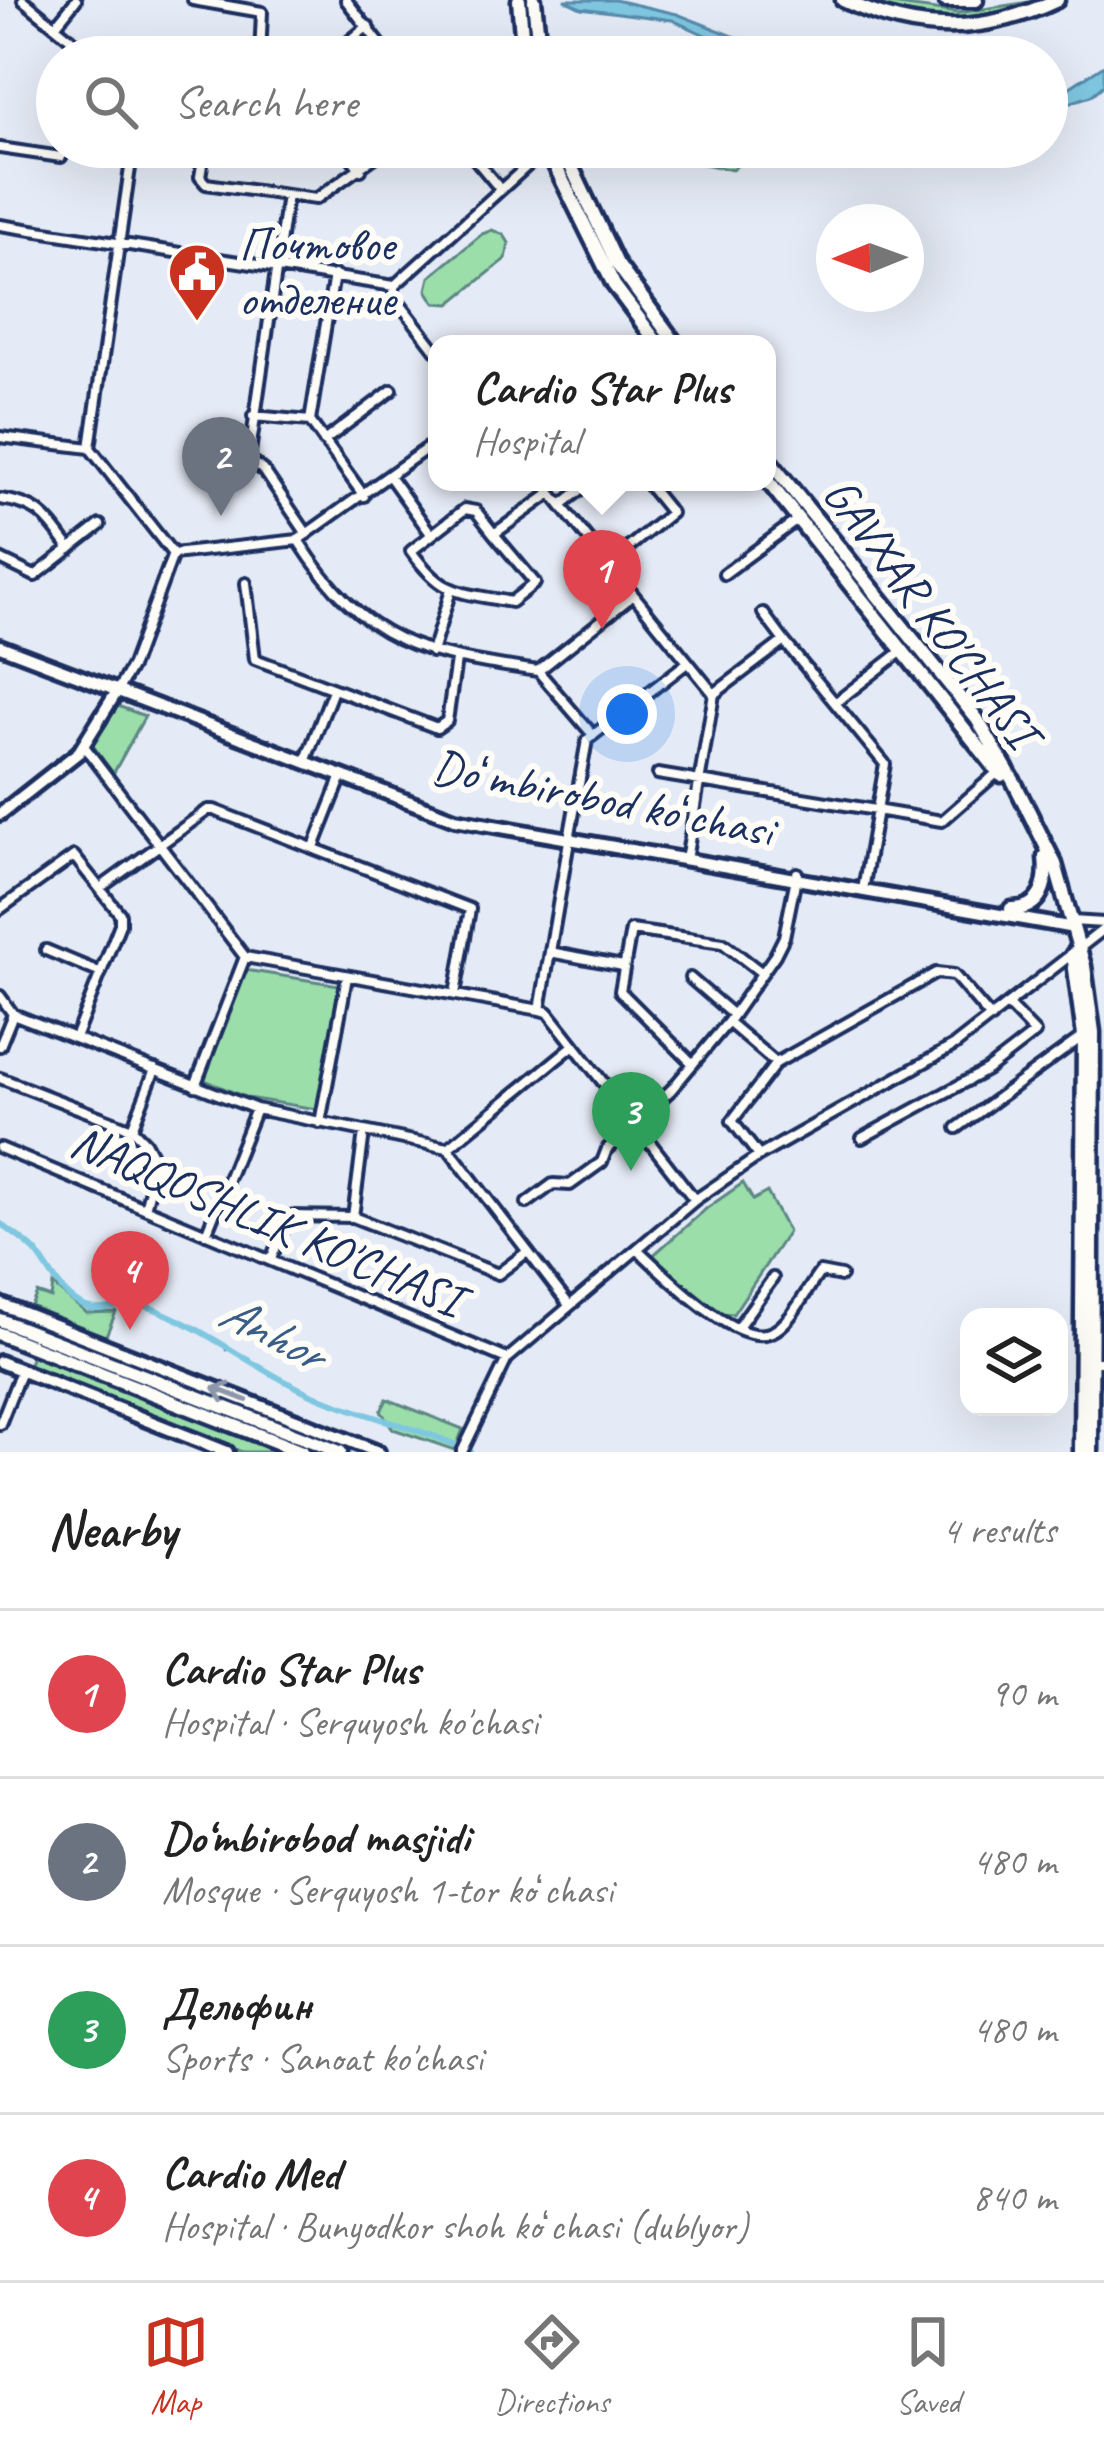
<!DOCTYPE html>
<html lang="en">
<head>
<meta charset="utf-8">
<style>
	:root { --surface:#fff; --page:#f2f2f2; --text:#222; --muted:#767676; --line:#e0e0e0; --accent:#c8321e }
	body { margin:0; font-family:Caveat,sans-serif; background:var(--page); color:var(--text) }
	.controls { position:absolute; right:36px; bottom:36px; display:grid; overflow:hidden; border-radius:24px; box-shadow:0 12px 48px #0002 }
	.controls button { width:108px; height:108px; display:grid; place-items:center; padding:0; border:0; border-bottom:3px solid var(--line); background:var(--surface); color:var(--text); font:60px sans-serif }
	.compass { position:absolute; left:816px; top:204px; width:108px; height:108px; border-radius:50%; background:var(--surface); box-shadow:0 12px 48px #0002; rotate:269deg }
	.you { position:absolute; left:627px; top:714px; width:42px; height:42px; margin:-30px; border:9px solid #fff; border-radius:50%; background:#1a73e8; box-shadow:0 0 0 18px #1a73e833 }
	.badge { display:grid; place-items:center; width:78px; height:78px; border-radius:50%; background:var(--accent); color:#fff; font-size:39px; font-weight:700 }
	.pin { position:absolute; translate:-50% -99px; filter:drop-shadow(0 3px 6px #0008) }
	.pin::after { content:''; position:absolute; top:63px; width:42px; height:36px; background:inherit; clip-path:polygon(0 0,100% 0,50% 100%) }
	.popup { position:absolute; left:428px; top:335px; width:348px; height:156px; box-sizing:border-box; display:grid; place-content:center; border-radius:24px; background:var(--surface); filter:drop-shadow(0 3px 9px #0005); font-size:39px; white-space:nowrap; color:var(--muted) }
	.popup b { font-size:45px; color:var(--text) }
	.popup::after { content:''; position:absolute; left:50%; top:100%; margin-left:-24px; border:24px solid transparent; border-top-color:var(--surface) }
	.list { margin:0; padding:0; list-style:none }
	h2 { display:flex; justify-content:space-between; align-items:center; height:156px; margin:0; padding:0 48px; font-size:51px }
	h2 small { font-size:39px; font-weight:400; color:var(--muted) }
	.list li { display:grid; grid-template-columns:78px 1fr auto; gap:36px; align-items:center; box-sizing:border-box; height:168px; padding:0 48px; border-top:3px solid var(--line) }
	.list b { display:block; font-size:45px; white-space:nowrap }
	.list p { margin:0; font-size:39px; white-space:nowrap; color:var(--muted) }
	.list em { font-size:39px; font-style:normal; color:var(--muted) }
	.icon { flex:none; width:66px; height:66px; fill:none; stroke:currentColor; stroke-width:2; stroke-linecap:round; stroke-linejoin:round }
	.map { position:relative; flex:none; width:1104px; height:1452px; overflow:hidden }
	.search { position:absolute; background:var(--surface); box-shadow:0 12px 48px #0002; left:36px; right:36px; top:36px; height:132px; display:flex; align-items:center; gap:30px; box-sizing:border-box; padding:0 42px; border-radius:66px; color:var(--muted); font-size:45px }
	.sheet { height:828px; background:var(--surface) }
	nav { display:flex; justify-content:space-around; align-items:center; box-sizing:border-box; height:168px; border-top:3px solid var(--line); background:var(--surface); font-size:33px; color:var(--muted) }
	nav a { display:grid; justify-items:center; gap:6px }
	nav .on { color:var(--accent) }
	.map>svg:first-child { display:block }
	.green { fill:#9bdea9; stroke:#5b8684; stroke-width:3 }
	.water { fill:#7fc7e0; stroke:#578aac; stroke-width:3 }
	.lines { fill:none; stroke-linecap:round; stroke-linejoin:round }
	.stream { stroke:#578aac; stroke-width:3 }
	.canal { stroke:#7fc7e0; stroke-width:6 }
	.street-casing { stroke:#1b2f5e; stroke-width:16 }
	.secondary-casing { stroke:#1b2f5e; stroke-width:20 }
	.primary-casing { stroke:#1b2f5e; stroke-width:21 }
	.street { stroke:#fdfcf7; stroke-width:8 }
	.secondary { stroke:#fdfcf7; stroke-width:10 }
	.primary { stroke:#fdfcf7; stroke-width:12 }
	.oneway { stroke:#8c96aa }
	.labels { text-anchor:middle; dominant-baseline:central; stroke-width:12; stroke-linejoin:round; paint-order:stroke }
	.poi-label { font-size:48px; fill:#1b2f5e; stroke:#fdfcf7; text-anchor:start }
	.street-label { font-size:48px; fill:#1b2f5e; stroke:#fdfcf7 }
	.water-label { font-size:51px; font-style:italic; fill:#395d85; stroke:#fdfcf7 }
</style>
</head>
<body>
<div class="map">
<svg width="1104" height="1452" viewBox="0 0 1104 1452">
	<rect width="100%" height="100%" fill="#e5ebf6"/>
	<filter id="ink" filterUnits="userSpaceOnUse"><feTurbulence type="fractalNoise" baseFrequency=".00833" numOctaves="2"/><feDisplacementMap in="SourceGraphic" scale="24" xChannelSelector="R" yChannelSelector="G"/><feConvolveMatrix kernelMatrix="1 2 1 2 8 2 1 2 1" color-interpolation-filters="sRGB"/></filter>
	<g filter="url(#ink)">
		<!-- green -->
		<path class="green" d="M861,0l97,13 84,-13c-71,23 -110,24 -181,0z
			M624,147h135l-27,23z
			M492,230l12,5 5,8 -3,16 -56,45 -15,-1 -8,-13 3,-13 52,-43z
			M115,705l30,11 -32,58 -21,-30z
			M245,970l94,15 -22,124 -70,-11 -45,-19z
			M743,1183l10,17 14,-8 21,40 -55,82c-33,0 -59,-35 -83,-56l57,-50z
			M53,1285l33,28 30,-1 -12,28 -73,-34 6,-13 14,5z
			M33,1354l251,98h-42l-215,-84z
			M387,1399l76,30 -8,21 -62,-21 -12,-18z"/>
		<!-- water -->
		<path class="water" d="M564,0h51l62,14 110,43h-33l-82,-37 -91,-12z
			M1104,65v20l-13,11 -44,14v-17l23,-6z"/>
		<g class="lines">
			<!-- stream -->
			<path class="stream" d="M226,1350l1,-1"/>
			<!-- canal -->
			<path class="canal" d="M0,1223c12,10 26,18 36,29 15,18 24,44 48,54 20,10 40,-8 62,0 60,21 110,65 170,90 51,22 105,31 155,56"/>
			<defs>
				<path id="street" d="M23,0l70,57
					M193,0l69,12 -2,45
					M346,0l44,57
					M55,26l21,-26
					M330,57l38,-31
					M205,147l-5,30 6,7 110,15 73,-52
					M343,147l18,23
					M465,147l35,42
					M0,148l61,9 7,-10
					M287,195l-38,264 16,13 42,62
					M0,225l394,61v10l43,56
					M394,286l152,-137
					M253,416l57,5 54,75
					M310,421l24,-146
					M0,437l90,11
					M324,441l68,-51
					M90,448l43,-301
					M90,448l83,106
					M390,477l41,57
					M542,482l172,212
					M0,499c40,5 47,19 70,50
					M561,505l30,-23
					M494,534l41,49 -24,19c-54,-11 -67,-5 -100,-51l54,-42 11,2 18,23 57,-41
					M298,540c67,105 123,114 240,131l55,64
					M173,554l125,-14 139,-99
					M0,559l35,17 65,-51
					M608,564l63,-51 -25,-31
					M724,574l73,-54
					M246,583l9,76 182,69 10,-7 9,-61
					M763,613l21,28
					M432,652l19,-62
					M538,671l94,-75
					M119,688l13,-23 41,-111
					M835,703l67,-52
					M84,746l161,211 295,53
					M305,762l28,-72
					M658,774l284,47 56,-49
					M570,834l17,-94 100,-77
					M569,841l-29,169 8,2 147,188
					M314,847l28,-71
					M686,860l28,-166 70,-53 101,123 -22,126
					M100,888l108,-78h6l256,99 -15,85
					M0,909l74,-53 46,58v10l-45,114
					M1072,921l32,2
					M46,950l55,23
					M550,952l73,14
					M690,978l43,37
					M0,996l13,18 243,95 192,39 121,157
					M728,1022l48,41
					M0,1046l13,-32
					M693,1064l-73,-73 11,-61 92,13 39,30
					M0,1078l132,51 13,13 12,22 -12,44
					M195,1086l50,-129
					M320,1123l27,-146
					M957,1128l125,-91
					M132,1129l23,-60
					M862,1138l125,-68 48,-37 -27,-28
					M0,1148l507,211
					M448,1148l126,-103
					M759,1156l-27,-35 44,-58 160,-90 18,2 37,43
					M527,1203l26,-19 17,1 32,-23 5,-13 64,-59 57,-68 47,-67 9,-18 13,-64
					M353,1217l11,-85
					M206,1234l50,-125
					M637,1249c25,22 99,100 135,83 20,-9 35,-44 48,-60l21,4
					M271,1259l18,-43 64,1 145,57 29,-22
					M738,1327l35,-49
					M1092,1362h12
					M0,1424l21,-53
					M462,1452l45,-93 188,-159 64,-44 196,-111 149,-116"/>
				<path id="secondary" d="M0,646l455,173 619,109
					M0,814l79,-62 40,-64
					M0,1304l378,148
					M0,1362l227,90"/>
				<path id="primary" d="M519,0l5,57
					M534,0l6,57
					M843,0c74,35 140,35 214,0
					M945,0h31
					M546,147l68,138 44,59
					M562,147l55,117 59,80
					M767,458l210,261 37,63 41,82 29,102 9,66 -2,420
					M767,480l234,295
					M1011,909c31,1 37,-26 34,-52
					M1073,954l11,82 -3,416
					M0,1320l340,132
					M0,1334l302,118"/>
			</defs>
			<!-- street casing -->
			<use href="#street" class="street-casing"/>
			<!-- secondary casing -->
			<use href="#secondary" class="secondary-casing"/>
			<!-- primary casing -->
			<use href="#primary" class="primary-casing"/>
			<!-- street -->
			<use href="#street" class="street"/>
			<!-- secondary -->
			<use href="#secondary" class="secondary"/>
			<!-- primary -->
			<use href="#primary" class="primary"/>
		</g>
		<!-- one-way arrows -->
		<defs><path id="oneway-shaft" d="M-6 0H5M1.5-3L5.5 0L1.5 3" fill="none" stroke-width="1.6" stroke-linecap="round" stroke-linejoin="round" transform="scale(3)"/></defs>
		<use class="oneway" href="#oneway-shaft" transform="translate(230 1394) rotate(-159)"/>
	</g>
	<!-- icons -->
	<defs>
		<symbol id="civic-pin" viewBox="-11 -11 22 30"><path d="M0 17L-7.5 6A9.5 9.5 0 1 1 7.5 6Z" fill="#c8321e" stroke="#fdfcf7"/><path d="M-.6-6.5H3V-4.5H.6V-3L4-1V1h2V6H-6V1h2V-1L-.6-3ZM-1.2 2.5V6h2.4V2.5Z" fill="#fff"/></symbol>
	</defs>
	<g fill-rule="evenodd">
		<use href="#civic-pin" x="164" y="239" width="66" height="90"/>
	</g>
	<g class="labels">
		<!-- poi labels -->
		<g class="poi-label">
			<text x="239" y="244">Почтовое<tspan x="239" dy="55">отделение</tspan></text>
		</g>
		<!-- street labels -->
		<g class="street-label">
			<text transform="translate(931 612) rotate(53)">GAVXAR KO'CHASI</text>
			<text transform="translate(603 798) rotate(11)">Doʻmbirobod koʻchasi</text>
			<text transform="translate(267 1220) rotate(23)">NAQQOSHLIK KO'CHASI</text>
		</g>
		<!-- water labels -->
		<g class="water-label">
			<text transform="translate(272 1332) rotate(27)">Anhor</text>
		</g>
	</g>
</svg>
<div class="controls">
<button><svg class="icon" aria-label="layers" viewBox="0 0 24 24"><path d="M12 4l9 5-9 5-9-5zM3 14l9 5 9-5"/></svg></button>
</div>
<svg class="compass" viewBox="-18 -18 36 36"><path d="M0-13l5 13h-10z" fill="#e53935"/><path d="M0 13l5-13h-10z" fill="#767676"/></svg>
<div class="you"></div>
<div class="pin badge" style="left:602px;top:629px;background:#e0444e">1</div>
<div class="popup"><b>Cardio Star Plus</b>Hospital</div>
<div class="pin badge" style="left:221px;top:516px;background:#6b7280">2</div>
<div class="pin badge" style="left:631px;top:1171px;background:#2e9e5b">3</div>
<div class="pin badge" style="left:130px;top:1330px;background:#e0444e">4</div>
<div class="search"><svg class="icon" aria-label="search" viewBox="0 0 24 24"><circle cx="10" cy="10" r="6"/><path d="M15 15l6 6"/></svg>Search here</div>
</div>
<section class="sheet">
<h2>Nearby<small>4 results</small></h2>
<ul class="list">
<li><span class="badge" style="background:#e0444e">1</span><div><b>Cardio Star Plus</b><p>Hospital · Serquyosh ko'chasi</p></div><em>90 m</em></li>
<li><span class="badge" style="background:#6b7280">2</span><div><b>Do‘mbirobod masjidi</b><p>Mosque · Serquyosh 1-tor koʻchasi</p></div><em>480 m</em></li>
<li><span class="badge" style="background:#2e9e5b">3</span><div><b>Дельфин</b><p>Sports · Sanoat ko'chasi</p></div><em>480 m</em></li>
<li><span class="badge" style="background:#e0444e">4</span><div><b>Cardio Med</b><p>Hospital · Bunyodkor shoh koʻchasi (dublyor)</p></div><em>840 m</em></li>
</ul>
</section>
<nav>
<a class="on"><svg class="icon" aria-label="map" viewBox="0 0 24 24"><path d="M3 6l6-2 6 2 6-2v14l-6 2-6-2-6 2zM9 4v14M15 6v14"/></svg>Map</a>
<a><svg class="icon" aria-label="directions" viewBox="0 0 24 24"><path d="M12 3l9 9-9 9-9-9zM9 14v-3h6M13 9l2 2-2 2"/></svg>Directions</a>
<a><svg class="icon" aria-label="saved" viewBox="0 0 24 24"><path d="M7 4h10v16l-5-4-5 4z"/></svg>Saved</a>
</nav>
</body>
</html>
